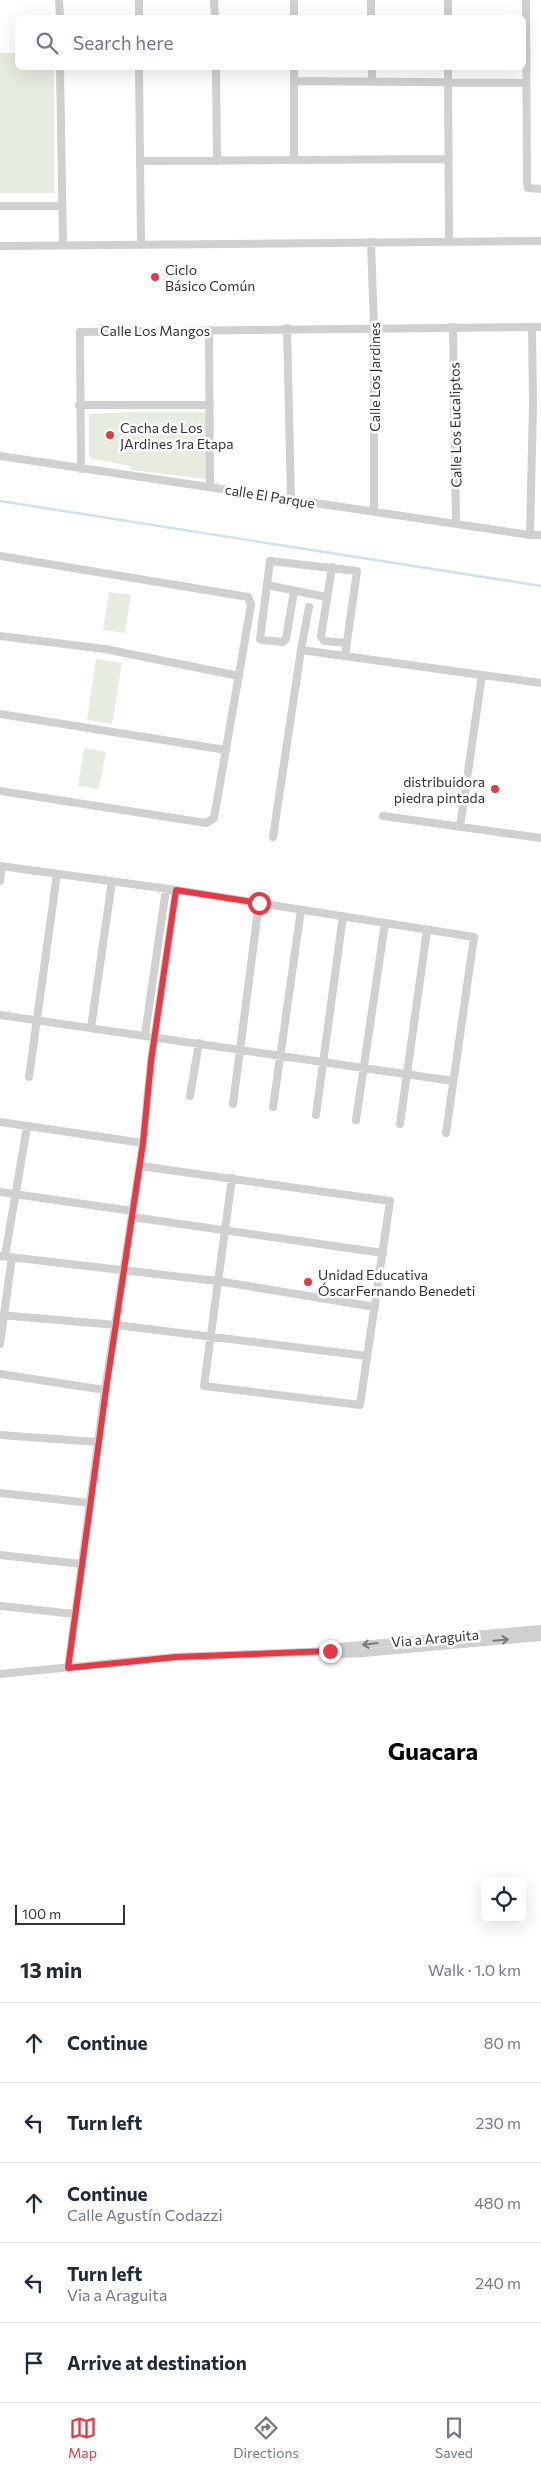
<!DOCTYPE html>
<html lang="en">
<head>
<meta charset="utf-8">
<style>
	:root { --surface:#fff; --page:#f2f2f3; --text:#1f2937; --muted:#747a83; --line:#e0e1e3; --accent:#e63946 }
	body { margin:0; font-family:Commissioner,sans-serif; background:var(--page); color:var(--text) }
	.controls { position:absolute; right:15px; bottom:15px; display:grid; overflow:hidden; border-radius:8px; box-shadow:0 5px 20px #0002 }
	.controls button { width:45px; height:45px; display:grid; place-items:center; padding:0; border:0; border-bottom:1px solid var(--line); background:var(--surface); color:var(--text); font:25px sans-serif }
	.scale { position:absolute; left:15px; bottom:12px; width:110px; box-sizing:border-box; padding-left:5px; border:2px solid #333; border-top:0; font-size:14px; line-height:18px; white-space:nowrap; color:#333; -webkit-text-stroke:4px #fff; paint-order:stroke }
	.stop { position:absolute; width:15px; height:15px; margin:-11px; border:4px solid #e63946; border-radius:50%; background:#fff }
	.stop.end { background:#e63946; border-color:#fff; box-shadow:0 1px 5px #0008 }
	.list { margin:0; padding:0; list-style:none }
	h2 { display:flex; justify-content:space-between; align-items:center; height:65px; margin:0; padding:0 20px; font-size:21px }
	h2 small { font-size:16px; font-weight:400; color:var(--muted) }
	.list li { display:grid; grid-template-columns:32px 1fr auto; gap:15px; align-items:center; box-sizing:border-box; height:80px; padding:0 20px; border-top:1px solid var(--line) }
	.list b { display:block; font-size:19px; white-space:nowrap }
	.list p { margin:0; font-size:16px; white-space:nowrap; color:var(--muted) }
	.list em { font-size:16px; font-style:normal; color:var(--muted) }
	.icon { flex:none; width:28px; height:28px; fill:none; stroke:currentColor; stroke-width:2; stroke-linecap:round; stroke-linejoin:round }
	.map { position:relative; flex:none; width:541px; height:1937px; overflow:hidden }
	.search { position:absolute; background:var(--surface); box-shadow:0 5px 20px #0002; left:15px; right:15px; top:15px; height:55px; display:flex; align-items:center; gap:12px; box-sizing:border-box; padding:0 18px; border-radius:8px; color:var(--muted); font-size:19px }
	.sheet { height:465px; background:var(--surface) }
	nav { display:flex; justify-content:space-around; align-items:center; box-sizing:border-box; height:70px; border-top:1px solid var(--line); background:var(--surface); font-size:14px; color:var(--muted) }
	nav a { display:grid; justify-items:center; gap:2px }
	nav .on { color:var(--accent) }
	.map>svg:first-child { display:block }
	.green { fill:#e6ecdf }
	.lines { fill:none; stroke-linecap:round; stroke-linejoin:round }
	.stream { stroke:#cfe2ee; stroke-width:2.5 }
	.minor { stroke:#d0d0d0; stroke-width:8 }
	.oneway { stroke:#7a7a7a }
	.route { stroke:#e63946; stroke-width:6 }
	.poi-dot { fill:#e63946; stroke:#fff; stroke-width:2 }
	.labels { text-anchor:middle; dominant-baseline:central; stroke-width:5; stroke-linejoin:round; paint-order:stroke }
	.poi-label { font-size:14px; fill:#333; stroke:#fff; text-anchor:start }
	.street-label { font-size:14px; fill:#333; stroke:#fff }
	.town-label { font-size:24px; font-weight:bold; fill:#000; stroke:#fff }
</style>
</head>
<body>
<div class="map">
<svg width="541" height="1937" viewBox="0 0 541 1937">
	<rect width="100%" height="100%" fill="#fff"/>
	<!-- green -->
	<path class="green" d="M0,53h17l1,15h36v125h-54z
		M131,412h75v67l-75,-9 -1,-4 -37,-7 -4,-3v-42z
		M109,592l22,3 -6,38 -22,-3z
		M96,659l26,4 -10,61 -25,-4z
		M84,748l22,4 -7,37 -21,-3z"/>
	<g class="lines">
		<!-- stream -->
		<path class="stream" d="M0,501l541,85"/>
		<!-- minor -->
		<path class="minor" d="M59,0l1,18
			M139,0v18
			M214,0l1,18
			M294,0v18
			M371,0v18
			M448,0v18
			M526,0l1,184 1,4 13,1
			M60,68l3,177
			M139,68l2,176
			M216,68l1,93
			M372,68v14
			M448,68l1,174
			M294,81l231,2
			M294,160v-92
			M140,161l308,-2
			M0,206h62
			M371,242l3,85v185
			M0,246l541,-5
			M453,327l3,196
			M287,328l4,171
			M209,330l1,157
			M79,405h131
			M0,456l530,79h11
			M81,469l-1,-137 461,-5
			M530,535l3,-130 -1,-78
			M0,556l248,41 3,8 -37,213 -8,5 -206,-32
			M332,567l-11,69 3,5 23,2
			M267,585l59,12
			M294,591l-8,48 -3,3 -21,-2 -2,-1 10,-78 87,10 -12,85
			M0,636l105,13 134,27
			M301,650l8,-43
			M0,714l226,36
			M383,816l158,22
			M460,827l22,-152 59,8
			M273,837l28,-187 181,25
			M0,866l176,24 298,47 -28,196
			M0,881l2,-15
			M0,1015l453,66
			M91,1028l21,-147
			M145,1035l21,-146
			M29,1077l28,-203
			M190,1096l9,-53
			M233,1104l26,-201
			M273,1107l28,-197
			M316,1115l27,-199
			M356,1120l29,-197
			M0,1122l143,21 -38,247 -37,278
			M400,1124l27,-194
			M143,1143l8,-82 25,-171
			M140,1166l250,35 -30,204 -156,-19 28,-208
			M0,1192l132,19
			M132,1217l251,36
			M0,1256l217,25 158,26
			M5,1256l22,-129
			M0,1315l116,10 251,31
			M0,1344l12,-87
			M0,1374l105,16
			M0,1435l98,7
			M0,1493l90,10
			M0,1555l81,9
			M0,1606l75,8
			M330,1651l8,-4 203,-18
			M0,1674l175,-17 155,-6 8,3 26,-1 177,-16"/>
	</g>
	<!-- one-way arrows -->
	<defs><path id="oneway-shaft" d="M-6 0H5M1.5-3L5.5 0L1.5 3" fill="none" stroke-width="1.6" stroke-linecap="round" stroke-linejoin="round" transform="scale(1.25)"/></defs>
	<g class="oneway">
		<use href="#oneway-shaft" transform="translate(501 1640) rotate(-5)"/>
		<use href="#oneway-shaft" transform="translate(370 1644) rotate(173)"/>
	</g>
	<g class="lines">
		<!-- route -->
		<path class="route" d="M259,903l-83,-13 -25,171 -8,82 -37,247 -38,278 108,-11 154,-6"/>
	</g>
	<!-- markers -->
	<g class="poi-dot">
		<circle cx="155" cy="277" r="5"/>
		<circle cx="110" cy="435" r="5"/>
		<circle cx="495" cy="789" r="5"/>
		<circle cx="308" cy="1282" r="5"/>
	</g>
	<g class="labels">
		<!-- poi labels -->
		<g class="poi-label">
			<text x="165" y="269">Ciclo<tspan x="165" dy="16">Básico Común</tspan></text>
			<text x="120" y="427">Cacha de Los<tspan x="120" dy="16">JArdines 1ra Etapa</tspan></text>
			<text x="485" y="781" text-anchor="end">distribuidora<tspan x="485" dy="16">piedra pintada</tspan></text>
			<text x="318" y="1274">Unidad Educativa<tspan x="318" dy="16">ÓscarFernando Benedeti</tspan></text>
		</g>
		<!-- street labels -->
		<g class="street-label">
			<text x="155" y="330">Calle Los Mangos</text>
			<text transform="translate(374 377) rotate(-90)">Calle Los Jardines</text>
			<text transform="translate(455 425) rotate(-91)">Calle Los Eucaliptos</text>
			<text transform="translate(270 496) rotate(9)">calle El Parque</text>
			<text transform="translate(435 1638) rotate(-5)">Via a Araguita</text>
		</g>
		<!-- town labels -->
		<g class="town-label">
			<text x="433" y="1750">Guacara</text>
		</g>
	</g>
</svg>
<div class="controls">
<button><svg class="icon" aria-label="locate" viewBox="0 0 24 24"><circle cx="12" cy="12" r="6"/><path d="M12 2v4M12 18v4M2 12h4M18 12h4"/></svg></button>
</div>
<div class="scale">100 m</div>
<div class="stop" style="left:259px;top:903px"></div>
<div class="stop end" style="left:330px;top:1651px"></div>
<div class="search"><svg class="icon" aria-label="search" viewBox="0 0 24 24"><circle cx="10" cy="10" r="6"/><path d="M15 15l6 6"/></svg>Search here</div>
</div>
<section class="sheet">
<h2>13 min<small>Walk · 1.0 km</small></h2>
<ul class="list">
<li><svg class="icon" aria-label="ahead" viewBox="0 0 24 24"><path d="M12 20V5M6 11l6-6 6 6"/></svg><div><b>Continue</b></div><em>80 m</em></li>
<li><svg class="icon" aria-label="left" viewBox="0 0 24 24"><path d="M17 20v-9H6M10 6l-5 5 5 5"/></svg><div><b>Turn left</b></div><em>230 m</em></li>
<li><svg class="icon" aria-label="ahead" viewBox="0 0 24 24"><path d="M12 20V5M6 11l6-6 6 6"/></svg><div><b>Continue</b><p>Calle Agustín Codazzi</p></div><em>480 m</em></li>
<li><svg class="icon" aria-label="left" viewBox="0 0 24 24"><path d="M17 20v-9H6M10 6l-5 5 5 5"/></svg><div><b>Turn left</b><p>Via a Araguita</p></div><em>240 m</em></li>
<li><svg class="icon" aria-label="arrive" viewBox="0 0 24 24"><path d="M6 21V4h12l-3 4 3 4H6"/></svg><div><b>Arrive at destination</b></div></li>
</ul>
</section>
<nav>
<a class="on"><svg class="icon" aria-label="map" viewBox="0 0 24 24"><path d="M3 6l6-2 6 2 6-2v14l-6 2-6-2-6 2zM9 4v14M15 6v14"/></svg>Map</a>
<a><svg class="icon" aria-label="directions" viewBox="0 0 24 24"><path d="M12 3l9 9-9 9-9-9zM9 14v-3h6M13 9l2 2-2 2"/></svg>Directions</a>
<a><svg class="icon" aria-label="saved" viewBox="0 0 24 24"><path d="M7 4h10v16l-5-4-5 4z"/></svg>Saved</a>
</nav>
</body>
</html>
